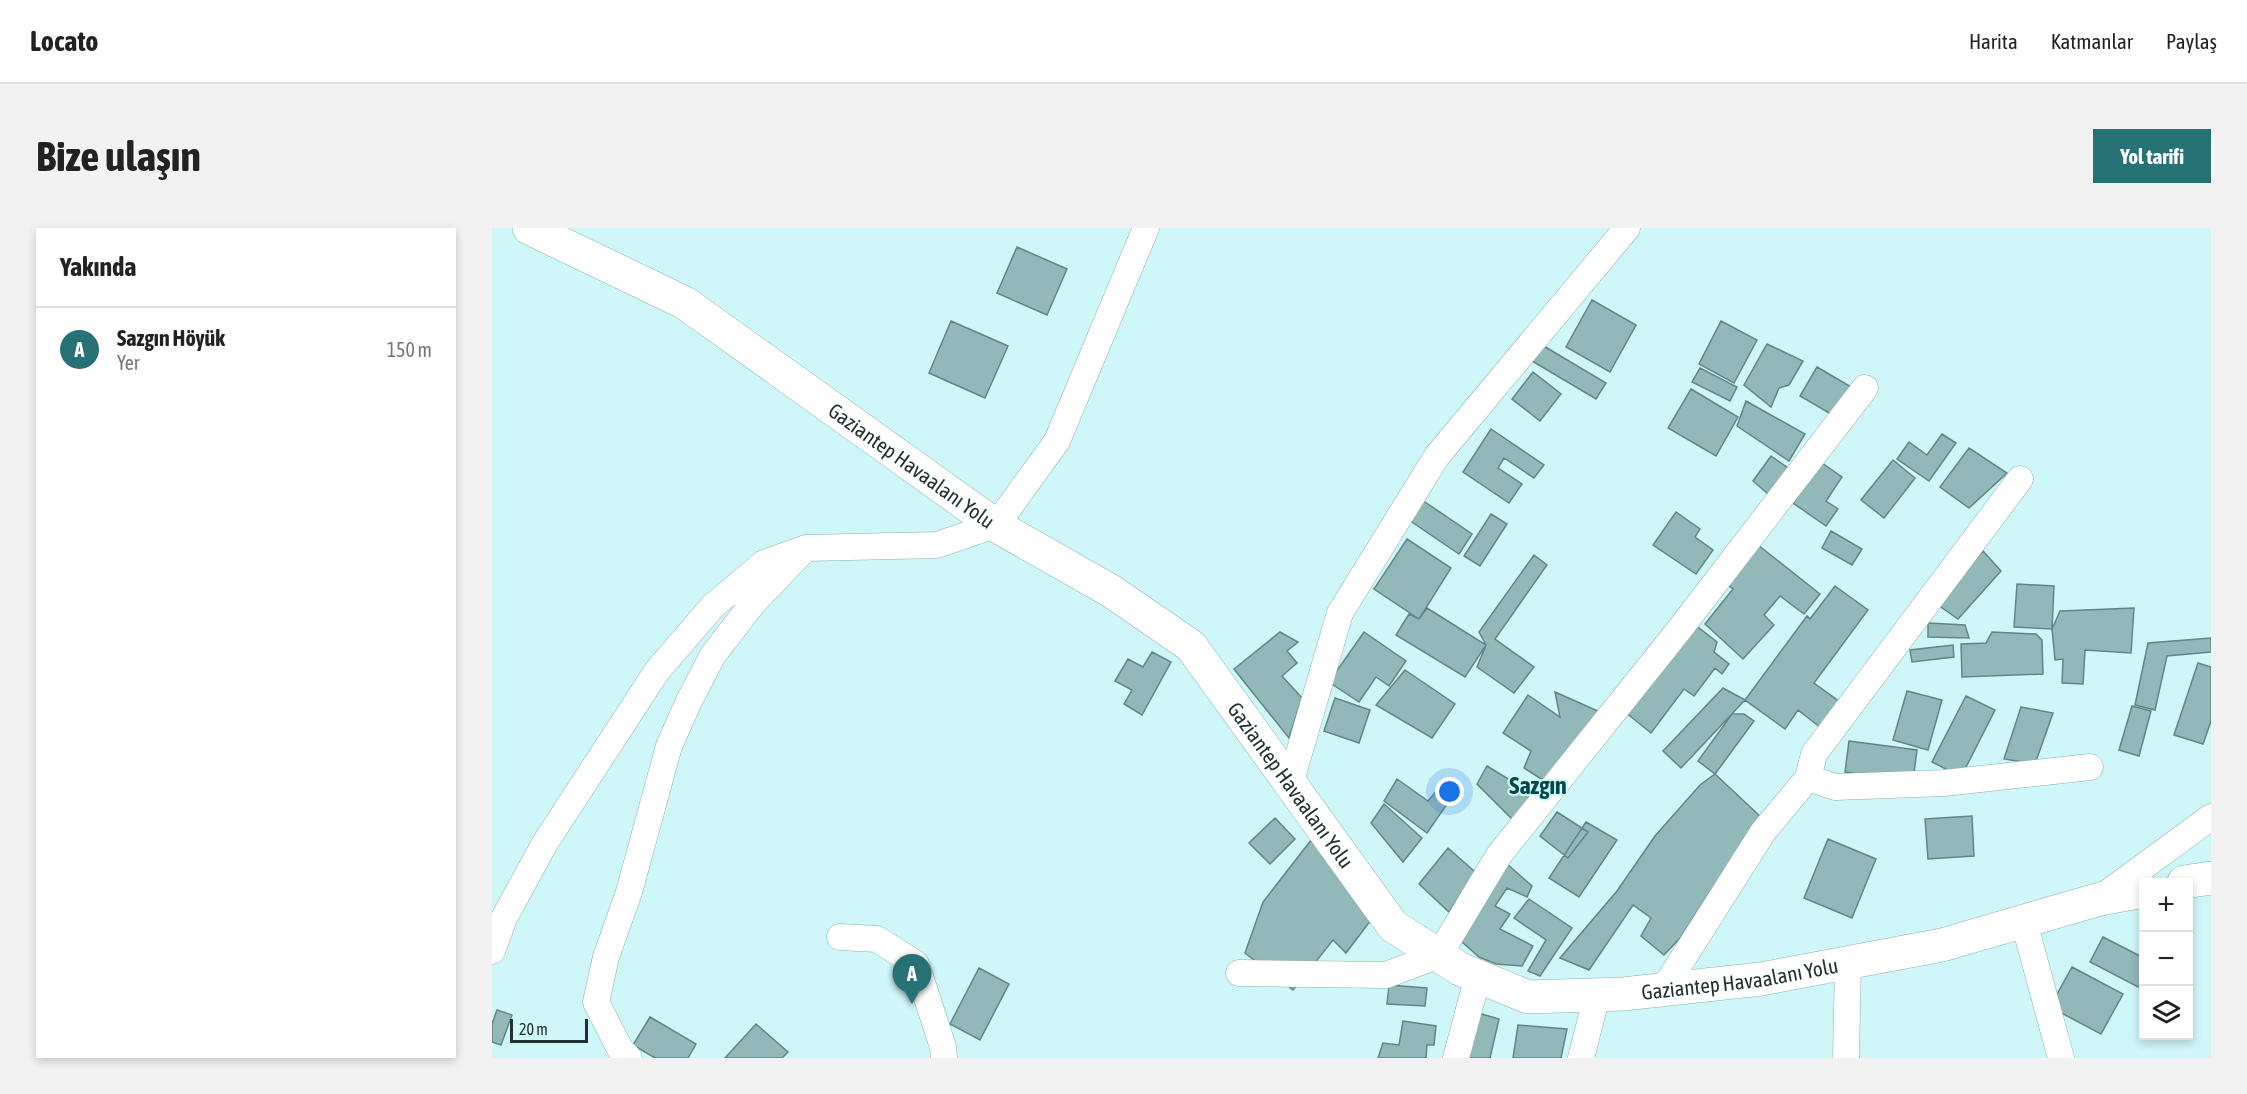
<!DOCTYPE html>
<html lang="tr">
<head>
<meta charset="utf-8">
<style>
	:root { --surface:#fff; --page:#f2f2f2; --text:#222; --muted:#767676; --line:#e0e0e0; --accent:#277275 }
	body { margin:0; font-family:"Asap Condensed",sans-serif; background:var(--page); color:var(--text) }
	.controls { position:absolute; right:18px; bottom:18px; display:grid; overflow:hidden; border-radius:0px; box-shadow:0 3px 9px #0003 }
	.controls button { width:54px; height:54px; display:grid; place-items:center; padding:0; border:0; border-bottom:2px solid var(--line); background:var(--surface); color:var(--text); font:30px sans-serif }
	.scale { position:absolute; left:18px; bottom:15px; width:78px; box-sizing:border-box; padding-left:6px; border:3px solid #223131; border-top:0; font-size:16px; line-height:21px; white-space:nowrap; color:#223131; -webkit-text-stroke:4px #cff6f8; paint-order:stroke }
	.you { position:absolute; left:958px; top:564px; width:21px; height:21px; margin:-15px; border:4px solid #fff; border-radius:50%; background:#1a73e8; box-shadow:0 0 0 9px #1a73e833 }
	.badge { display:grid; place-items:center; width:39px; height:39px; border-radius:50%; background:var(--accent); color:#fff; font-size:20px; font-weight:700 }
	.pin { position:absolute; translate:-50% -50px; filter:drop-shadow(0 2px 3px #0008) }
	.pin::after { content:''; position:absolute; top:32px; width:21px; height:18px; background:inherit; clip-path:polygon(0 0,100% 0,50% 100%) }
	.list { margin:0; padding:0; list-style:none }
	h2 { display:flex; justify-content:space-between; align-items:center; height:78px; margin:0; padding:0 24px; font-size:26px }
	h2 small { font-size:20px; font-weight:400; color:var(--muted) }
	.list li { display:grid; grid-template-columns:39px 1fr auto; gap:18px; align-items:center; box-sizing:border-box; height:84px; padding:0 24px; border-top:2px solid var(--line) }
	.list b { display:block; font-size:22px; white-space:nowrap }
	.list p { margin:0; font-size:20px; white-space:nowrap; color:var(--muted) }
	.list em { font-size:20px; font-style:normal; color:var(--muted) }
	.icon { flex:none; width:33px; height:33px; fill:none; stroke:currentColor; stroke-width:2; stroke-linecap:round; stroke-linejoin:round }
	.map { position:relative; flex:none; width:1719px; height:830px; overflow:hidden; border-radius:0px }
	header { display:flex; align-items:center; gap:36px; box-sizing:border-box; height:84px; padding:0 30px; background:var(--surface); border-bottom:2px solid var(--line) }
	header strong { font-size:28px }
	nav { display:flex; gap:33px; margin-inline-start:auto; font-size:21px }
	.intro { display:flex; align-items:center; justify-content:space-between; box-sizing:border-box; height:144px; padding:0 36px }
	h1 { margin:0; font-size:42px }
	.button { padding:15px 27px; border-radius:0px; background:var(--accent); color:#fff; font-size:21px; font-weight:700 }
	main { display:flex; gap:36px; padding:0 36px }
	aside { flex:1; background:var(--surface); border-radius:0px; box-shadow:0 3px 9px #0003 }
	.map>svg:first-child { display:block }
	.building { fill:#92b8b9; stroke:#628688; stroke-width:1.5 }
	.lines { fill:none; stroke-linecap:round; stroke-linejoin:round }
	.street-casing { stroke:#8aafb0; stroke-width:27 }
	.secondary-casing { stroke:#8aafb0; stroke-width:34 }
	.street { stroke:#fff; stroke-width:26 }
	.secondary { stroke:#fff; stroke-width:33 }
	.labels { text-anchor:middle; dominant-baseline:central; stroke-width:4.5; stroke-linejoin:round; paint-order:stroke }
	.street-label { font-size:21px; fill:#223131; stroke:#cff6f8 }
	.quarter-label { font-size:24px; font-weight:bold; fill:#05474a; stroke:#cff6f8 }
</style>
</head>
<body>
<header>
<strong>Locato</strong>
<nav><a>Harita</a><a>Katmanlar</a><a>Paylaş</a></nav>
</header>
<div class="intro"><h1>Bize ulaşın</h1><a class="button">Yol tarifi</a></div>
<main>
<aside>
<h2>Yakında<small></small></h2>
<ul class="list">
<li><span class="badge">A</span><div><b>Sazgın Höyük</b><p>Yer</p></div><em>150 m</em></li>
</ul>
</aside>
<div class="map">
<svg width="1719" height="830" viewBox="0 0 1719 830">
	<rect width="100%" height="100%" fill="#cff6f8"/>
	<!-- building -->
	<path class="building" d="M525,19l50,22 -20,46 -50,-22z
		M1100,72l44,25 -26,47 -44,-25z
		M459,93l57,25 -23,52 -56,-25z
		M1229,93l36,19 -23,43 -35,-19z
		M1275,116l36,17 -14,24 -10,3 -8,19 -27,-22z
		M1050,117l64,38 -10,16 -64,-38z
		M1325,139l36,21 -17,29 -36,-21z
		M1208,140l37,19 -7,14 -38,-19z
		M1041,144l28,22 -21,27 -28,-22z
		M1199,161l47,28 -22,39 -48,-28z
		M1254,173l59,33 -16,27 -52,-35z
		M999,201l53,36 -10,13 -30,-20 -6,10 24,16 -13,19 -46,-31z
		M1450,206l14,9 -27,38 -32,-22 12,-17 18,13z
		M1477,220l38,25 -38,35 -29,-21z
		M1279,228l17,12 -20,26 -15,-13z
		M1401,232l22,18 -31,40 -23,-18z
		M1330,235l20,14 -16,24 12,8 -12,17 -33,-23z
		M930,272l50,34 -13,20 -50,-34z
		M1184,284l24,17 -5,8 18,13 -17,24 -43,-29z
		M999,286l16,10 -27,42 -16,-10z
		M1339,303l31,18 -10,16 -30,-17z
		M915,311l44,29 -32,51 -45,-30z
		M1266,317l62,49 -16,20 -24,-18 -16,19 10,10 -31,34 -38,-35 28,-35 -8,-6z
		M1491,323l18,20 -43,48 -23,-16z
		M1042,327l13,10 -52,74 39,28 -20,26 -37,-26 9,-22 -7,-13z
		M1525,356l37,2 -2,43 -38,-2z
		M1343,358l33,24 -54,73 26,19 -19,26 -23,-18 -13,19 -40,-29 62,-84 3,3z
		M935,380l59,37 -21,32 -69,-42 13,-21 10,5z
		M1642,380l-3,45 -46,-3 -2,34 -21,-1 1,-24 -8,1 -3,-31 8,-18z
		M1436,395l37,2 4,13 -41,-1z
		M1202,396l23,18 -3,10 15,12 -7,10 -7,-6 -21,28 -10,-7 -33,44 -26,-21z
		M788,404l18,10 -11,9 10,12 -15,13 20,22 -13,40 -55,-69z
		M872,404l42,29 -17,25 -13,-9 -17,25 -30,-20z
		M1500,404l44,2 6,6 1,34 -81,3 -1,-33 25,-1z
		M1719,410v14l-44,4 -12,54 -20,-5 13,-62z
		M1461,417l1,12 -42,5 -2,-12z
		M660,424l19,10 -29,53 -18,-11 8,-14 -17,-9 13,-22 15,8z
		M1706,435l13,4v54l-8,23 -29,-9z
		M913,442l50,34 -23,34 -56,-33z
		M1231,460l22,12 -64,68 -18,-17z
		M1415,463l35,9 -14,50 -35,-10z
		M1063,464l43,19 -41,58 -14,11 -19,-12 7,-17 -28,-18 25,-38 32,22z
		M1474,468l29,14 -34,67 -29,-15z
		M843,470l35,12 -11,33 -35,-12z
		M1640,478l19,5 -12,45 -20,-6z
		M1529,479l32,6 -18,51 -31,-5z
		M1240,486h12l10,7 -39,53 -17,-13z
		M1357,513l68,9 -4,31 -68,-9z
		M995,538l44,27 -17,28 -37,-37z
		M1223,546l47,44 -47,66 -34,53 -17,18 -23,-19 10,-18 -18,-13 -44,65 -29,-12 57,-67 38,-55 45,-51z
		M905,551l31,22 10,-12 14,8 -25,36 -43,-32z
		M892,576l38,34 -19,24 -32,-39z
		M1065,584l31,20 -20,26 -28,-22z
		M1480,588l2,40 -46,3 -3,-40z
		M783,590l20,21 -25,25 -21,-21z
		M1094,594l31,18 -38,57 -30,-19z
		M820,611l68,69 -34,45 -13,-13 -40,50 -48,-37 18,-51z
		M1336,611l48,20 -24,59 -48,-20z
		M956,620l27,24 -26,40 -30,-28z
		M1015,636l25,22 -5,11 -20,-9 -12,18 15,8 -10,15 33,17 -11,20 -26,-2 -17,-7 -19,-17z
		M1037,671l43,29 -32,48 -12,-5 18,-31 -32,-22z
		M1611,709l41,21v32l-54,-28z
		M1580,739l51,27 -22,40 -51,-27z
		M487,740l30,16 -29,56 -30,-16z
		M897,757l38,3 -2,18 -38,-2z
		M5,782l15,5 -11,30 -9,-3v-18z
		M983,784l24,7 -9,39h-26z
		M158,789l46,27 -8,14h-33l-22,-13z
		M911,793l33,5 -2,19h-7l-1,13h-48l5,-15 16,2z
		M264,796l32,28 -6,6h-57z
		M1026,797l49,4 -6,29h-48z"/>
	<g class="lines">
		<defs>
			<path id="street" d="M1316,550l27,9 109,-4 146,-16
				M798,556l50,-171 97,-157 190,-228
				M1610,669l109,-80
				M1532,694l37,136
				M348,709l37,2 39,25 27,83 1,11
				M0,723l12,-33 41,-75 112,-172 56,-65 51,-43 42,-15 131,-3 58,-20 5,-5 57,-79 89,-213
				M747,745l147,2 53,-20 60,-100 180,-225 186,-242
				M1171,762l100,-158 45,-54 6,-24 206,-275
				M137,830l-9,-9 -24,-47 10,-45 23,-65 40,-146 20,-45 24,-46 40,-52 49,-51
				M964,830l22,-82
				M1089,830l16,-63
				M1354,830l2,-95"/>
			<g id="secondary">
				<path id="s1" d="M37,0l156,75 310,222 116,66 80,55 202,280 67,43 68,28 95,-3 138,-15 181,-34 158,-46 44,-8"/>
				<path d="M1692,654l27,-4"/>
			</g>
		</defs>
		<!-- street casing -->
		<use href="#street" class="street-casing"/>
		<!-- secondary casing -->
		<use href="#secondary" class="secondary-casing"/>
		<!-- street -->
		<use href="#street" class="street"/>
		<!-- secondary -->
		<use href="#secondary" class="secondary"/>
	</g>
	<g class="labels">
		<!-- street labels -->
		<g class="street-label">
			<text stroke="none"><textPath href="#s1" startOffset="452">Gaziantep Havaalanı Yolu</textPath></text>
			<text stroke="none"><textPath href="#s1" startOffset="956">Gaziantep Havaalanı Yolu</textPath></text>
			<text stroke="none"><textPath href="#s1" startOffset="1496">Gaziantep Havaalanı Yolu</textPath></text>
		</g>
		<!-- quarter labels -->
		<g class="quarter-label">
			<text x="1046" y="557">Sazgın</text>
		</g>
	</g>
</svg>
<div class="controls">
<button>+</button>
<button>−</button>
<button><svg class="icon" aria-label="layers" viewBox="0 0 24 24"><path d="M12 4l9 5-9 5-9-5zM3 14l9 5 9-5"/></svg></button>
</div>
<div class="scale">20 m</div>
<div class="you"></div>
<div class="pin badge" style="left:420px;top:776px">A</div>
</div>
</main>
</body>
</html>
